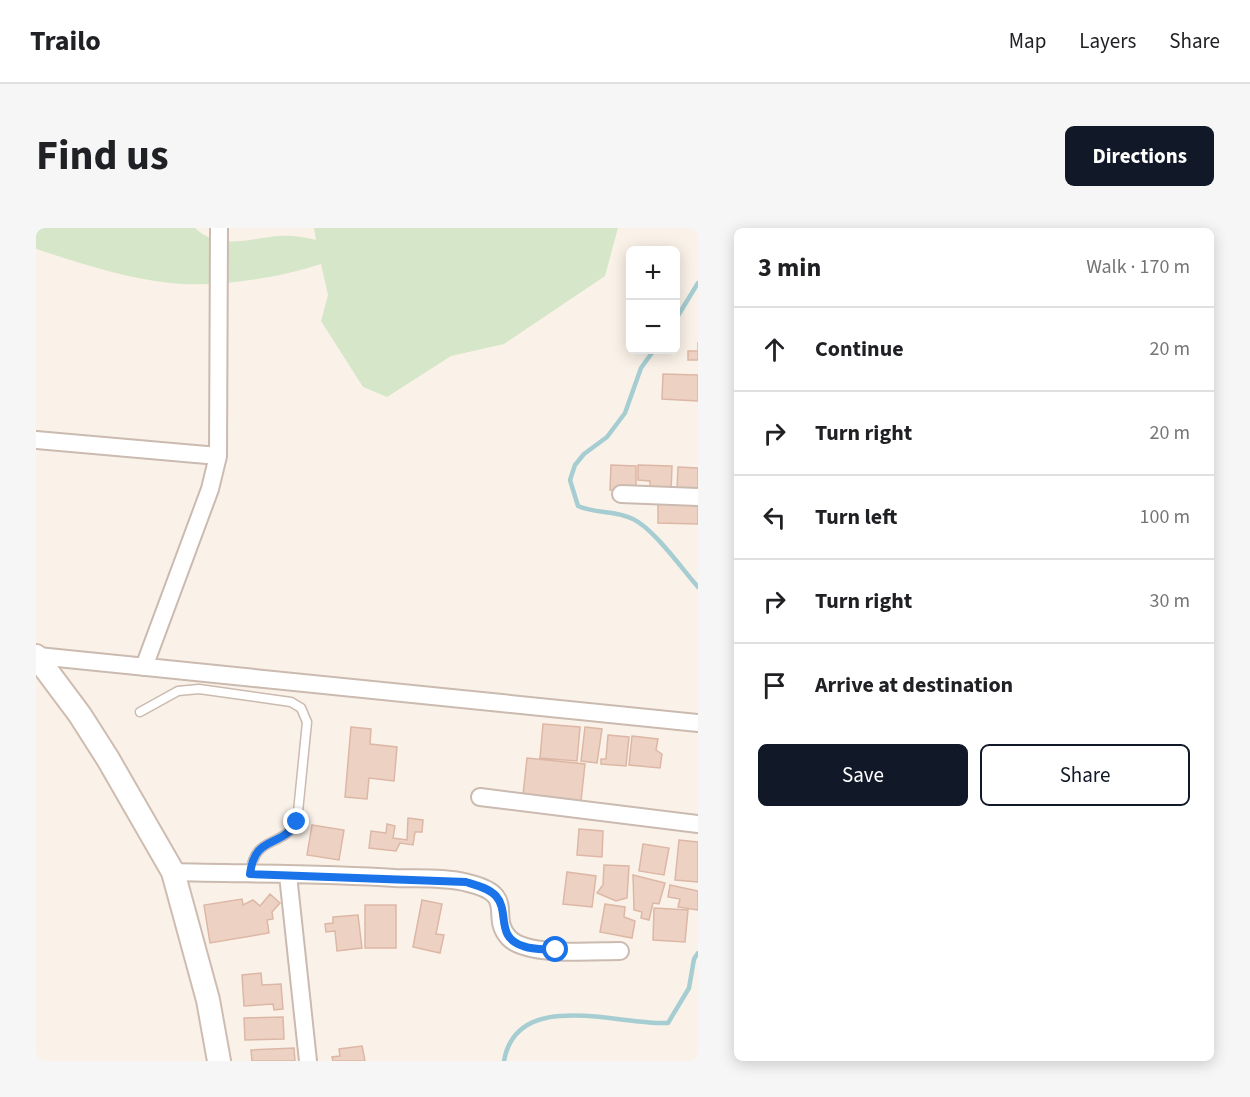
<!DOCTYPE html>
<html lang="en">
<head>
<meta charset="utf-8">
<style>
	:root { --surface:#fff; --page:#f6f6f6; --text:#202124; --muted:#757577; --line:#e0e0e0; --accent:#111827 }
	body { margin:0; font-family:"Source Sans 3",sans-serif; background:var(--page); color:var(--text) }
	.controls { position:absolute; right:18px; top:18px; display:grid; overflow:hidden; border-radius:9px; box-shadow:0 3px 15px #0003 }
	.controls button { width:54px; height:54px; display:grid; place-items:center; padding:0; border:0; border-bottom:2px solid var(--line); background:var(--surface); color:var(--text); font:30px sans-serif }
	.stop { position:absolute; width:18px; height:18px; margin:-14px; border:4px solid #1a73e8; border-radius:50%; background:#fff }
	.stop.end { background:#1a73e8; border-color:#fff; box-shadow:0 2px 6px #0008 }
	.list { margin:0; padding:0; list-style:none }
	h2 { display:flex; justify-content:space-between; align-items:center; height:78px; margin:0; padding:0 24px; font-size:26px }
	h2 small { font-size:20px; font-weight:400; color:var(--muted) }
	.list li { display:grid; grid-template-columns:39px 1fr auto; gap:18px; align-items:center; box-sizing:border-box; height:84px; padding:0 24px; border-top:2px solid var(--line) }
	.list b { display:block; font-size:22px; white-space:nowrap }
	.list em { font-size:20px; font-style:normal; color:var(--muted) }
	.actions { display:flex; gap:12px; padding:18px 24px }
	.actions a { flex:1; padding:14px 0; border:2px solid var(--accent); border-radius:9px; text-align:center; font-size:21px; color:var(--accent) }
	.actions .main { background:var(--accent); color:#fff }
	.icon { flex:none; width:33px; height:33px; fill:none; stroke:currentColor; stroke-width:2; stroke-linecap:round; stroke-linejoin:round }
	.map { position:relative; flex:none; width:662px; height:833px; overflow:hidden; border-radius:9px }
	header { display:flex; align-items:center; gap:36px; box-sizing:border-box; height:84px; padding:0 30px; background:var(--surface); border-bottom:2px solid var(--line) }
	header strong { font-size:28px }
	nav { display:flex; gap:33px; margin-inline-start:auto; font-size:21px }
	.intro { display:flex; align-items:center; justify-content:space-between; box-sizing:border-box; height:144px; padding:0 36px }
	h1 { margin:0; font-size:42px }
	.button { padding:15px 27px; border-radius:9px; background:var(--accent); color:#fff; font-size:21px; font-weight:700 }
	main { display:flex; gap:36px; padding:0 36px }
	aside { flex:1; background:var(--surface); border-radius:9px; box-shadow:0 3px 15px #0003 }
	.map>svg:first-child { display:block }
	.green { fill:#d6e6c8 }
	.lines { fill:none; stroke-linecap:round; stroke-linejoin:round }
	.stream { stroke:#a6ced2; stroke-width:4.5 }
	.building { fill:#edd1c3; stroke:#ddb7a5; stroke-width:1.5 }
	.lane-casing { stroke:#cbbaaf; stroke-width:11 }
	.street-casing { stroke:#cbbaaf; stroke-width:20 }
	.secondary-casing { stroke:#cfbcb0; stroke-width:26 }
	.lane { stroke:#fff; stroke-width:8 }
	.street { stroke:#fff; stroke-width:16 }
	.secondary { stroke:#fff; stroke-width:22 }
	.route { stroke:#1a73e8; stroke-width:8 }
</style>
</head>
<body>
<header>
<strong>Trailo</strong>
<nav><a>Map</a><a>Layers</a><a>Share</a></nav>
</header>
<div class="intro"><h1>Find us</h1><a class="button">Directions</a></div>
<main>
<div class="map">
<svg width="662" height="833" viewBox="0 0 662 833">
	<rect width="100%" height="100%" fill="#faf2e8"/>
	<!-- green -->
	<path class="green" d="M0,0h159c23,23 56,10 84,8 13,-1 25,1 37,4l-2,-12h304l-13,48 -101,68 -53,12 -64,41 -24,-10 -42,-66 7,-26 -7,-31c-42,14 -106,24 -151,19 -46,-5 -90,-20 -134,-34z"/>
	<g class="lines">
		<!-- stream -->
		<path class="stream" d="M640,91l22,-36
			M618,122l-13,18 -16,45 -18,24 -23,17 -9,11 -5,15 8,26c18,8 37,4 55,13 21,10 49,50 65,68
			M468,833c13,-74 117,-35 164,-38l21,-35 5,-29 4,-6"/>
	</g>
	<!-- building -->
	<path class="building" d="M662,114v18h-10v-9h10z
		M627,146l35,1v26l-36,-2z
		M575,237l25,1v25l-26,-1z
		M602,237l34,1 -1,26 -21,-1v-10l-12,-1z
		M642,239l20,1v24l-21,-2z
		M622,271l40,2v23l-40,-1z
		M507,496l37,3 -3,34 -37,-3z
		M315,499l20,2 -1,15 27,3 -3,34 -25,-3 -2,21 -22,-2z
		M549,499l17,2 -5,34 -16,-2z
		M572,507l21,2 -3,29 -25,-2v-5h5z
		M596,508l26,3 -2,11 6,4 -2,14 -31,-3z
		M491,530l58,6 -4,37 -58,-6z
		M372,590l15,2 -1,12h-7l-2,13 -13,-2 -4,8 -27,-3 2,-17 15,2 1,-9 8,2 -2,12 14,2z
		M276,597l32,5 -5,30 -32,-5z
		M543,601l24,2 -1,26 -25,-2z
		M643,612l19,2v40l-23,-2z
		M607,616l26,4 -5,27 -25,-4z
		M568,637l25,1 -2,32 -11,3 -19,-8 6,-8z
		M531,644l29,4 -4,31 -29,-3z
		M597,647l32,8 -6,21 -6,-1 -4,17 -8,-2 1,-6 -8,-2z
		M634,657l28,6v19l-20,-3 2,-8 -12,-2z
		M234,666l10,9 -8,9 1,7 -6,1 2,13 -59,10 -6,-38 38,-6 1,6 10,-5 7,6z
		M386,672l20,4 -6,30 8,1 -4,18 -27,-6z
		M569,676l20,3 -1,10 11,4 -3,17 -32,-6z
		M329,677h31v43h-31z
		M618,680l34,2 -3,32 -32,-2z
		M322,687l4,33 -25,3 -2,-20 -9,1 -1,-8 8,-1v-6z
		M225,745l1,12 19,-1 2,25 -9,1 -1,-6 -29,2 -2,-31z
		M247,789l1,22 -39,1 -1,-22z
		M326,818l3,15h-32l-1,-4 8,-1 -1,-7z
		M258,820l1,13h-43l-1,-11z"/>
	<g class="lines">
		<defs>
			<path id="lane" d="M104,484l38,-21 21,-2 92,13 10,6 6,14 -10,100c-17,27 -42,12 -47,52"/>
			<path id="street" d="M0,212l182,16
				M585,266l77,3
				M2,428l660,67
				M108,439l66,-178 8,-33 1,-228
				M444,569l218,27
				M137,644c74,2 148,1 222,6 24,1 50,-1 73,5 51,12 20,33 41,55 18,19 86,13 111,13
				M252,647l20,186"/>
			<path id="secondary" d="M0,428l44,59 28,44 65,113 35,128 11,61"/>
		</defs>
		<!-- lane casing -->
		<use href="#lane" class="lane-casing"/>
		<!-- street casing -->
		<use href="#street" class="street-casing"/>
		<!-- secondary casing -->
		<use href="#secondary" class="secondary-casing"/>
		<!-- lane -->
		<use href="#lane" class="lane"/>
		<!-- street -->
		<use href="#street" class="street"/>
		<!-- secondary -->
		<use href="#secondary" class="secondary"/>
	</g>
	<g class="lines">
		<!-- route -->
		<path class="route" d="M261,594c-17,27 -42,12 -47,52l216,8c10,3 23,6 30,14 14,16 -1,41 27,50 10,4 22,3 33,4"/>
	</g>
</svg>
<div class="controls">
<button>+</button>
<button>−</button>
</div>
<div class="stop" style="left:520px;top:722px"></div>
<div class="stop end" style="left:261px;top:594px"></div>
</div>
<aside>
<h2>3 min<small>Walk · 170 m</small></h2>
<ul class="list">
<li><svg class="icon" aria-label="ahead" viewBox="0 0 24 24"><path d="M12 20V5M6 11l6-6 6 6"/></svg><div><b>Continue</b></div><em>20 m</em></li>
<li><svg class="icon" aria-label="right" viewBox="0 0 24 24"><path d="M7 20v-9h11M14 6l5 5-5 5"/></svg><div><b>Turn right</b></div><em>20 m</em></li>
<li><svg class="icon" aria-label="left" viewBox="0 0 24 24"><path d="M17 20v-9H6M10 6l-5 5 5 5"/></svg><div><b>Turn left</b></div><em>100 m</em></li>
<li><svg class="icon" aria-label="right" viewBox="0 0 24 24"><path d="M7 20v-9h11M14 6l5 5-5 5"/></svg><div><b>Turn right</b></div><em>30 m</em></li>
<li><svg class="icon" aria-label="arrive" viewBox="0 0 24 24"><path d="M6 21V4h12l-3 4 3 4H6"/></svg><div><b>Arrive at destination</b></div></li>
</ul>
<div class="actions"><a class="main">Save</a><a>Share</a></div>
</aside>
</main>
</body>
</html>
